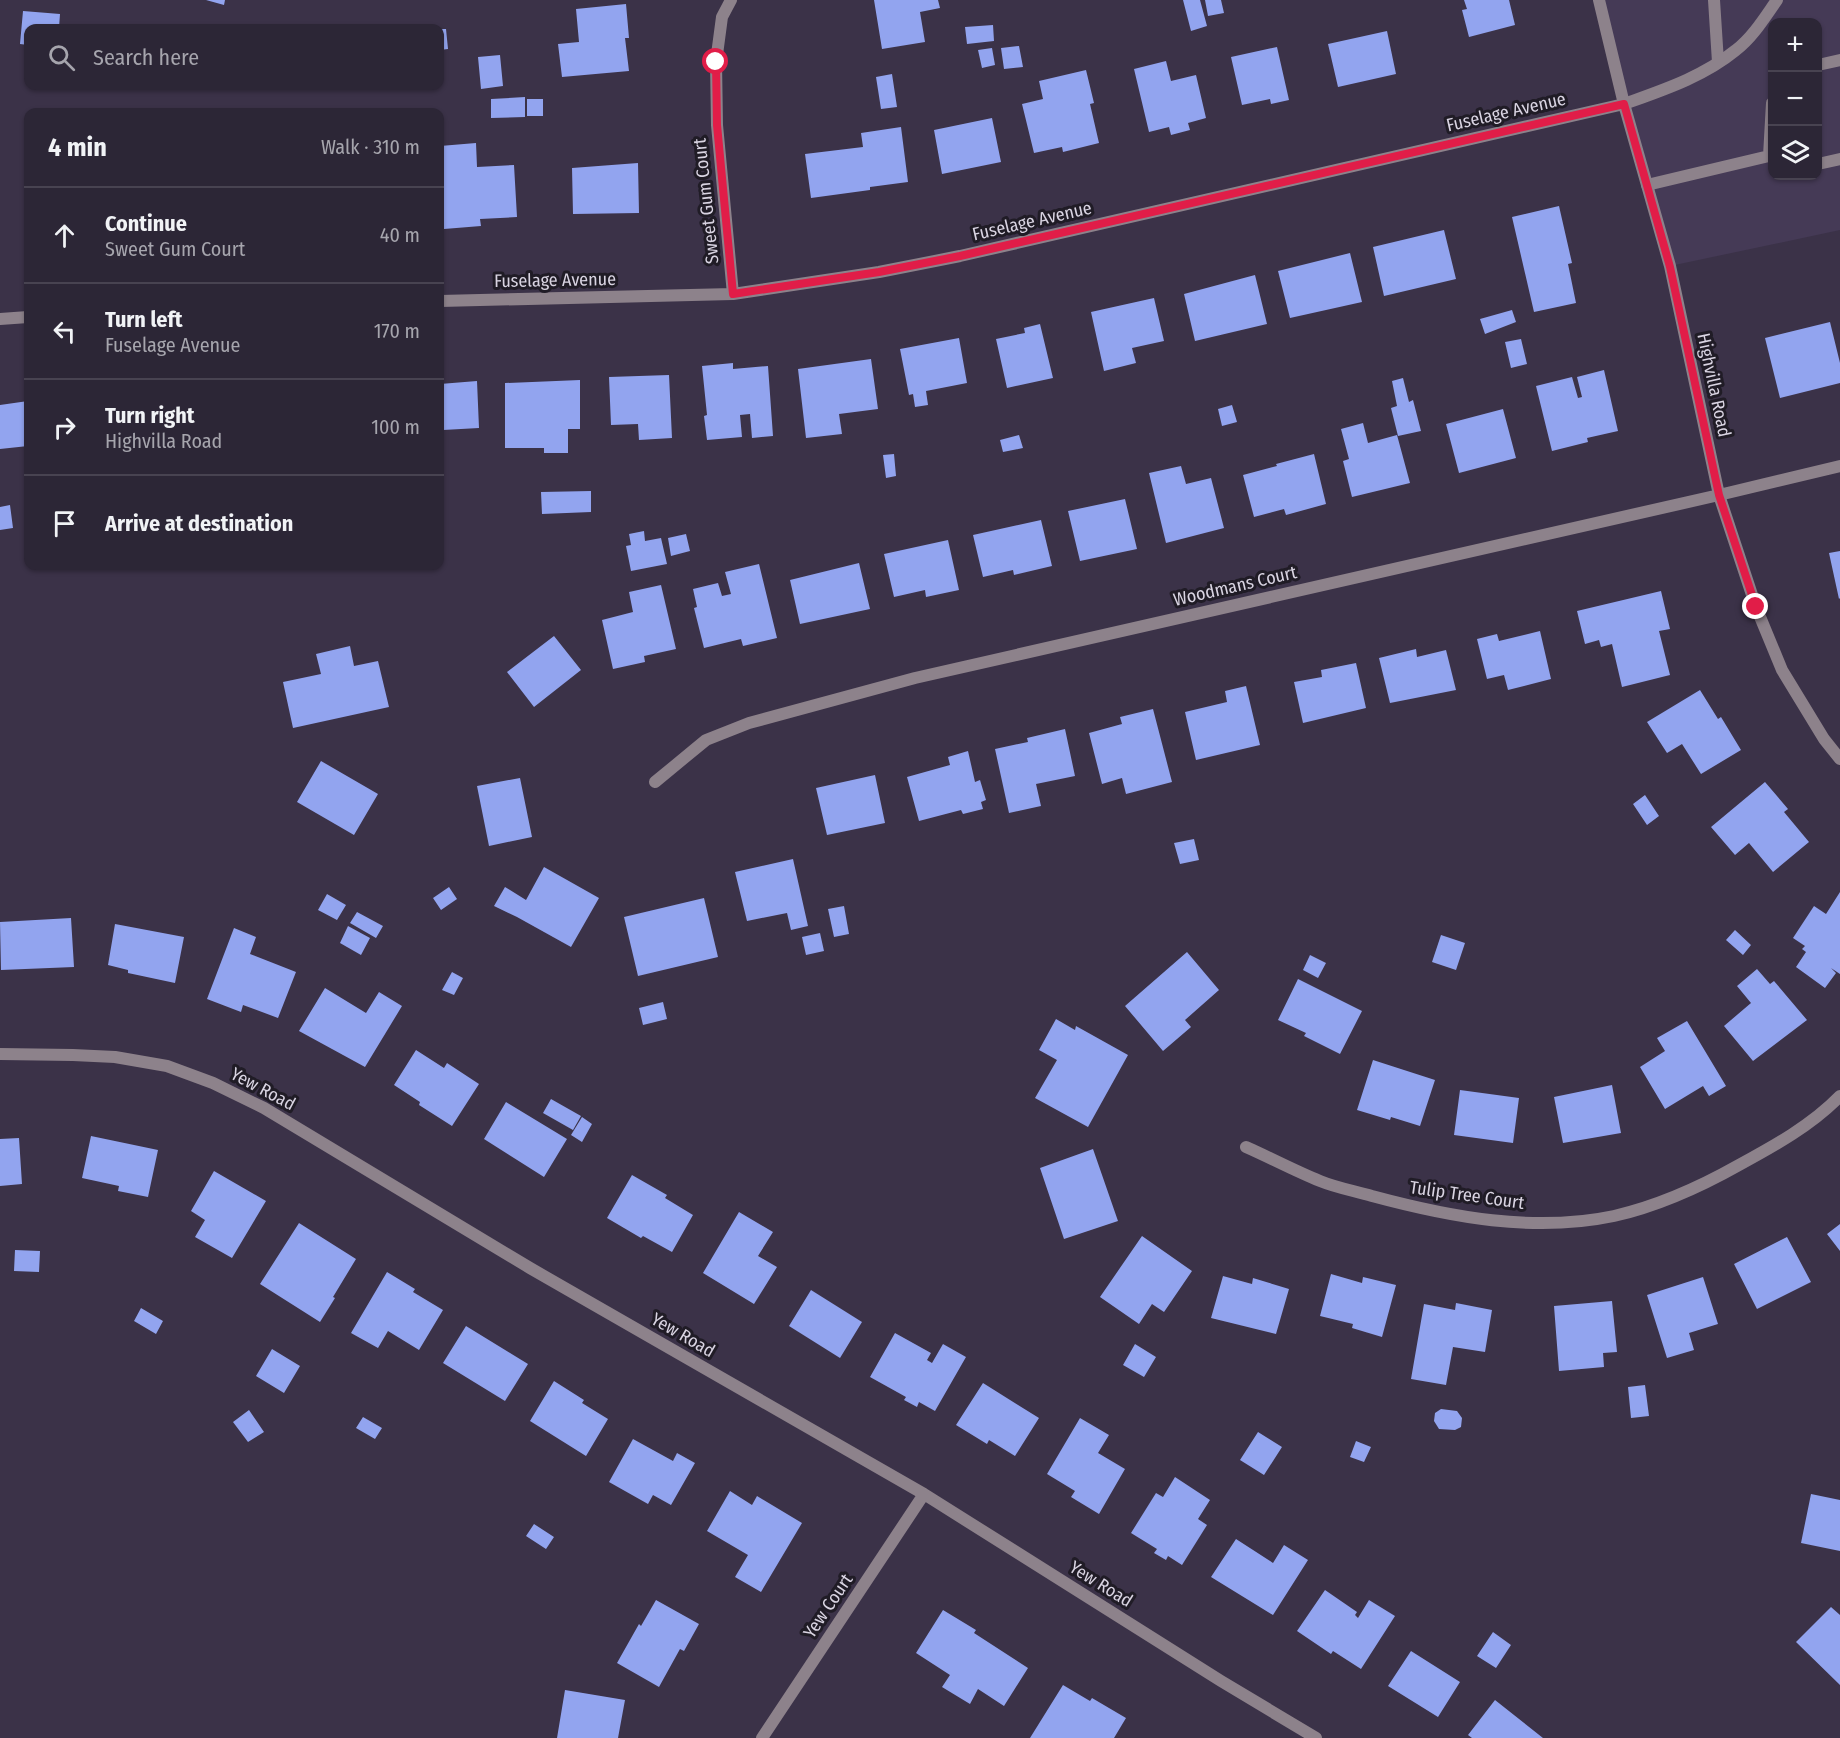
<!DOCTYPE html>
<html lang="en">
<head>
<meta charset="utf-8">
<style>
	:root { --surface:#2c2636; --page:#383242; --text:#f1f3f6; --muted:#a6a5ad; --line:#484351 }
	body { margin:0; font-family:"Fira Sans Condensed",sans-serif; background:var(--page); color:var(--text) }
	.controls { position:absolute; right:18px; top:18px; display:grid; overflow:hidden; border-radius:12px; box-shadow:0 2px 4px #0004 }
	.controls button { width:54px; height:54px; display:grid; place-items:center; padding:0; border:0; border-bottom:2px solid var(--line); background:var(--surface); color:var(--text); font:30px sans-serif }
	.stop { position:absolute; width:18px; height:18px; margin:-14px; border:4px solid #e11d48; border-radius:50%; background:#fff }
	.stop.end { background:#e11d48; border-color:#fff; box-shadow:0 2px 6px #0008 }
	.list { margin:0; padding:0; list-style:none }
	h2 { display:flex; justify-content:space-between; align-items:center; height:78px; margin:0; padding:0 24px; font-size:26px }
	h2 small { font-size:20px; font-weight:400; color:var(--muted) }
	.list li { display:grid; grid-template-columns:39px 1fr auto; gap:18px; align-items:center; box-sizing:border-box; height:96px; padding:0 24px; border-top:2px solid var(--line) }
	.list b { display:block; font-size:22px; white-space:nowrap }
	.list p { margin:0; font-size:20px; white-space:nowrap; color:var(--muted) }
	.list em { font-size:20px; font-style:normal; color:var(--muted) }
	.icon { flex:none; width:33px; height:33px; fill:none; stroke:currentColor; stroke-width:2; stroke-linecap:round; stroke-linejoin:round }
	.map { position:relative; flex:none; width:1840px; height:1738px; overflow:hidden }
	.search { position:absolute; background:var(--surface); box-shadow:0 2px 4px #0004; left:24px; top:24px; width:420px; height:66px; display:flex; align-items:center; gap:15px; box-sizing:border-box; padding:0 21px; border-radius:12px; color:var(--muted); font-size:22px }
	.panel { position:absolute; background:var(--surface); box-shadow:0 2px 4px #0004; left:24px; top:108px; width:420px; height:462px; border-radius:12px }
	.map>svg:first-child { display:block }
	.built { fill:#453a56; fill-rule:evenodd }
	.building { fill:#92a4ef }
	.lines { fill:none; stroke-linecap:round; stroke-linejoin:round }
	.lane { stroke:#8d828b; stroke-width:12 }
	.street { stroke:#8d828b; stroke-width:12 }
	.route { stroke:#e11d48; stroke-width:8 }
	.labels { text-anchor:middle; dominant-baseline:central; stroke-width:6; stroke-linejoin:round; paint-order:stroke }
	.street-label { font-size:18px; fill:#d9d4e2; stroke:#201c26 }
</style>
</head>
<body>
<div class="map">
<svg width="1840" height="1738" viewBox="0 0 1840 1738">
	<rect width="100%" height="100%" fill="#3b3248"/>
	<!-- built -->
	<path class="built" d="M1603,0h237v230l-170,36zM1772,22h46v154h-46z"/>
	<!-- building -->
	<path class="building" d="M206,0h19l-1,5z
		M874,0h64l2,8 -20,4 5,30 -43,7z
		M1183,0h17l7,26 -16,5z
		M1205,0h16l3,13 -16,3z
		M1464,0h45l6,25 -46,12 -7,-27 5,-1z
		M626,4l3,34h-4l4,33 -67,6 -4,-33 21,-2 -3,-33z
		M23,11l37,3 -1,14h-31v17l-8,-1z
		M993,25l1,16 -27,3 -2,-17z
		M440,29h6l2,20 -8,1z
		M1387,31l9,43 -58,13 -10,-43z
		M1019,46l4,21 -19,2 -3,-21z
		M1277,47l12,53 -18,4 -1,-5 -28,6 -11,-48z
		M992,48l3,17 -13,3 -4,-18z
		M500,55l3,31 -22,3 -3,-32z
		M1166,61l5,20 25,-6 10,43 -18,5 2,7 -19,5 -2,-8 -20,5 -15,-63z
		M1086,70l8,33 -4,1 9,39 -36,9 -1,-5 -28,6 -12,-49 21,-5 -4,-18z
		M892,74l5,33 -16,2 -5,-32z
		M525,97v20l-34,1v-19z
		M527,99h16v17h-16z
		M992,118l9,44 -59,12 -8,-44z
		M901,127l7,55 -38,5v3l-59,8 -6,-44 58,-7 -2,-14z
		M476,143l1,24 37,-2 3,52 -37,2 1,7 -37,3 -4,-51v-32z
		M638,163l1,50 -66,1 -1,-46z
		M1559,206l13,57 -4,1 8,39 -42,9 -22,-95z
		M1444,230l12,49 -72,17 -11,-49z
		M1350,253l12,49 -72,16 -12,-47z
		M1255,275l12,49 -72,17 -11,-47z
		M1154,298l10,43 -32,7 4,15 -32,8 -13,-59z
		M1512,310l4,12 -31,12 -5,-15z
		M1830,322l10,41v20l-60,15 -15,-60z
		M1040,324l13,54 -46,10 -11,-49 29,-6 -1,-5z
		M959,338l8,45 -41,8 2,14 -13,2 -2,-13 -4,1 -9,-46z
		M1521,339l6,25 -16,4 -6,-26z
		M871,359l7,50 -39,5 3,20 -36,4 -8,-69z
		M733,363v6l35,-3 5,70 -21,2 -2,-24 -10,1 2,22 -35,3 -3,-24 3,-1 -5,-49z
		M1604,370l14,61 -31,7 1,4 -36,9 -16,-65 36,-9 6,21 4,-1 -5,-20z
		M669,375l3,63 -33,2 -1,-16 -27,1 -2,-48z
		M1403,378l6,24 4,-2 8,31 -23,5 -7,-28 6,-2 -5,-25z
		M580,380v49h-12v24h-24v-5h-39v-65z
		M477,381l2,47 -36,2 1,16 -4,6v-68z
		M28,401v45l-28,3v-44z
		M1232,405l5,17 -15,4 -4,-17z
		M1503,409l13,49 -57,15 -13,-49z
		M1363,423l5,20 29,-8 13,48 -58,14 -9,-36 6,-2 -8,-30z
		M1019,435l4,13 -20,4 -3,-12z
		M894,454l2,22 -10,2 -3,-23z
		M1314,454l12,50 -40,11 -2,-6 -30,8 -11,-42 34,-9 -1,-2z
		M1181,466l5,18 25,-6 13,50 -58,15 -17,-70z
		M591,491v21l-49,2 -1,-22z
		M1125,499l12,50 -57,12 -12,-50z
		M10,505l3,23 -13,2v-23z
		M1041,520l11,46 -38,9 -1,-5 -30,7 -10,-42z
		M644,531l1,10 16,-3 6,26 -36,7 -5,-25 5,-1 -2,-11z
		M686,534l4,17 -19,5 -3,-18z
		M948,540l11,50 -33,7 -1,-7 -31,7 -10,-43z
		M1840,551v47l-1,1 -10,-46z
		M859,563l11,46 -70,15 -10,-44z
		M759,564l18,74 -34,8 -2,-7 -37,9 -10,-40 3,-1 -4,-18 25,-6 4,13 9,-2 -6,-22z
		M661,585l15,64 -32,7 1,6 -32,7 -11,-49 31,-8 -4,-20z
		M1661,591l9,38 -11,2 11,44 -48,12 -10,-43 -11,3 -2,-7 -14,4 -8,-33z
		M1540,631l11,48 -43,11 -4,-15 -17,4 -10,-40 20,-5 2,7z
		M554,636l27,34 -47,37 -27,-35z
		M350,646l4,20 24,-5 11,46 -96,21 -10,-46 38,-8 -5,-20z
		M1416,649l1,8 29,-7 10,40 -66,13 -11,-45z
		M1356,663l10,45 -63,15 -9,-41 28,-5 -1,-7z
		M1246,686l14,59 -64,15 -11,-48 42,-10 -2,-11z
		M1700,690l18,29 3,-2 20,33 -40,24 -19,-30 -15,9 -20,-31z
		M1153,709l19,73 -46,12 -4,-16 -20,6 -13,-51 33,-9 -2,-7z
		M1065,729l10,47 -39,8 5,22 -32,7 -14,-64 33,-7 -1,-4z
		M968,751l7,31 5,-2 6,20 -5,2 2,7 -20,5 -2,-4 -42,11 -12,-44 43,-12 -2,-8z
		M321,761l57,33 -24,41 -57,-33z
		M875,775l10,48 -58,12 -11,-47z
		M520,778l12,59 -43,9 -12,-60z
		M1765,782l23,27 -4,3 25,30 -36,30 -24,-29 -14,12 -24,-28z
		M1645,795l14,21 -12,9 -14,-21z
		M1194,839l5,21 -19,4 -6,-21z
		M793,859l15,67 -17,4 -4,-17 -40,8 -12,-49z
		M544,867l55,31 -28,49 -54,-30 -23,-11 11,-19 21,13z
		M449,887l8,12 -16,11 -8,-12z
		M1840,892v82l-9,-6 5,5 -11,15 -29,-21 10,-15 -4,-3 3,-3 -12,-8 21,-32 12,8z
		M327,894l19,11 -9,15 -19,-10z
		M704,898l14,59 -80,19 -14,-59z
		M844,906l5,28 -15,3 -6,-28z
		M357,912l26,14 -7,12 -26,-15z
		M71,918l3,49 -73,3 -1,-48z
		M115,924l69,13 -9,46 -47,-10v-3l-20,-5z
		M348,926l22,12 -9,17 -21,-12z
		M234,928l22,9 -6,17 46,18 -18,46 -35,-13 -2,7 -34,-13z
		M1735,930l16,15 -8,10 -17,-15z
		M820,933l4,18 -18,4 -4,-18z
		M1441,935l24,8 -9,27 -24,-8z
		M1187,952l32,38 -34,30 6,7 -28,24 -38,-45z
		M1310,955l16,8 -8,15 -15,-8z
		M1757,969l13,15 4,-3 33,39 -54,41 -29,-35 27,-23 -14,-17z
		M452,972l11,6 -9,17 -12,-5z
		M1298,979l64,32 -22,43 -36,-18 2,-3 -28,-13z
		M325,988l41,25 13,-21 23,14 -37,61 -66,-36z
		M663,1002l4,17 -24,6 -4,-17z
		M1056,1019l19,11 1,-4 52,29 -40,72 -53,-29 22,-38 -18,-10z
		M1687,1021l39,65 -17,10 -6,-10 -38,23 -25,-42 25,-16 -8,-13z
		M416,1050l28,18 3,-5 32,21 -27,42 -33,-21 1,-3 -26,-17z
		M1373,1060l62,20 -15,46 -29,-9 -1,3 -33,-10z
		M1612,1085l9,48 -58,10 -9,-46z
		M1460,1090l59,8 -6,45 -59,-8z
		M551,1099l30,17 -8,14 -30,-17z
		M506,1102l61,37 -23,38 -60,-38z
		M582,1117l10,7 -10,18 -11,-7z
		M91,1136l67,14 -10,47 -30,-6 1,-5 -37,-8z
		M19,1138l3,46 -22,2v-47z
		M1093,1149l25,72 -54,18 -24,-71z
		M214,1171l52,30 -34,57 -37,-21 10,-17 -14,-9z
		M632,1175l35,20 -2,3 28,17 -21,37 -29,-16 -2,2 -34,-20z
		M739,1212l34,20 -15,24 19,11 -23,37 -51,-31z
		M299,1223l57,36 -23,38 2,1 -15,24 -60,-38z
		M1840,1224v27l-13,-17z
		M1142,1236l50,35 -28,41 -12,-8 -13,20 -39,-27z
		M1787,1237l24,45 -54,27 -23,-45z
		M15,1250l25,1 -1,21 -25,-1z
		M387,1272l28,17 -2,3 30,18 -24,40 -31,-19 -10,17 -27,-15z
		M1331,1274l31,9 1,-6 33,8 -14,52 -30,-9 1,-4 -33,-8z
		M1223,1276l29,8 1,-6 36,11 -13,45 -65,-16z
		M1703,1277l15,47 -29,9 5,17 -27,8 -20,-63z
		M811,1290l51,32 -22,36 -51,-32z
		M1612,1301l5,51 -14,1 1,14 -45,4 -5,-65z
		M1456,1303l36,7 -7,42 -32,-5 -7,38 -35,-6 13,-75 31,6z
		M141,1308l22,13 -7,13 -22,-13z
		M466,1326l62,38 -23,37 -62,-38z
		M895,1333l36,20 -4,7 5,3 11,-19 23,13 -31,54 -16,-9 -2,5 -13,-7 2,-3 -36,-20z
		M1135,1344l21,13 -12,20 -21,-12z
		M272,1349l28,17 -16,27 -28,-17z
		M554,1381l30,19 -2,3 26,16 -22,37 -56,-35z
		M983,1383l56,35 -24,38 -26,-16 -2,4 -31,-19z
		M1645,1385l4,31 -18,2 -3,-31z
		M1441,1409l16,2 5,7 -1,9 -6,3 -16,-1 -5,-8 1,-8z
		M249,1410l15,22 -16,10 -15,-20z
		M363,1417l19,11 -7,11 -19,-11z
		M1080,1418l29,17 -11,18 27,16 -26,45 -28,-17 4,-6 -28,-17z
		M1258,1432l24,15 -18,28 -24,-15z
		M633,1439l40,22 4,-8 18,10 -24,42 -18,-10 -5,9 -39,-22z
		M1356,1441l15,6 -7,15 -14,-5z
		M1175,1477l35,23 -12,19 9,6 -25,40 -14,-9 -2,4 -12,-7 3,-4 -26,-16 25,-40 7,4z
		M730,1491l22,14 5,-9 45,27 -41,69 -26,-15 13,-22 -41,-24z
		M1811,1494l29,6v51l-39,-8z
		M534,1524l20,13 -8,12 -20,-13z
		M1236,1539l37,24 11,-18 24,15 -35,55 -62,-38z
		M1325,1590l32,22 -2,3 3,3 11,-18 26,16 -34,53 -28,-18 -2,3 -34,-23z
		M656,1600l43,24 -15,27 -4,-2 -21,38 -42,-24 22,-39 2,2z
		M1831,1607l9,8v70l-44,-43z
		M943,1610l33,20 -2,3 54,35 -24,38 -26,-17 -8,15 -28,-17 8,-12 -34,-22z
		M1493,1632l18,13 -15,23 -19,-12z
		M1411,1651l49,31 -22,35 -50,-31z
		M1063,1685l27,16 2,-3 34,20 -12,20h-84z
		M565,1690l60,10 -7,38h-61z
		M1495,1700l48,38h-71l-4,-3z"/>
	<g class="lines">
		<!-- lane -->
		<path class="lane" d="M1714,0l4,62
			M1818,65l22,-5
			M1624,104c39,-14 79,-27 112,-54 17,-13 29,-33 41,-50
			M1769,156l3,-53
			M1818,164l22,-5
			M1647,185l122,-29 3,1"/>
		<!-- street -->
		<path class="street" d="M731,0l-9,17 -6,45 1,63 16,169
			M1599,0l25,104 46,162 49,229 37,112 26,63 42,69 16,20
			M440,301l293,-7 146,-22 81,-16 664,-152
			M0,319l28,-2
			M655,782l51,-42 43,-17 166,-45 804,-183 121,-29
			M0,1054l73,1 42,2 52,9 46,17 51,25 266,160 394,226 297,187 95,57
			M1246,1147c25,11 49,24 74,34 17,7 35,10 52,15 78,21 162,37 242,20 44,-10 86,-29 125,-51 35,-19 73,-40 101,-69
			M762,1738l162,-244"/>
	</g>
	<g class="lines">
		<!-- route -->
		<path class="route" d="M716,62l1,63 16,169 146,-22 81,-16 664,-152 46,163 49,228 37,112"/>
	</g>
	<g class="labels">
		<!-- street labels -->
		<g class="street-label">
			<text transform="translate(1506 112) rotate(-13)">Fuselage Avenue</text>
			<text transform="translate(706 201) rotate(-96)">Sweet Gum Court</text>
			<text transform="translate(1032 221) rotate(-13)">Fuselage Avenue</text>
			<text transform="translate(555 280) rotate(-1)">Fuselage Avenue</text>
			<text transform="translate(1714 385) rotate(78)">Highvilla Road</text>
			<text transform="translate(1235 586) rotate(-13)">Woodmans Court</text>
			<text transform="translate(263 1089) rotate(28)">Yew Road</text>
			<text transform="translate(1467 1195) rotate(8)">Tulip Tree Court</text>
			<text transform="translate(683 1335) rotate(30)">Yew Road</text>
			<text transform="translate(1101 1584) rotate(32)">Yew Road</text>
			<text transform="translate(828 1606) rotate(-56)">Yew Court</text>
		</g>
	</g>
</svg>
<div class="controls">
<button>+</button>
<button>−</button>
<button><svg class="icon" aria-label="layers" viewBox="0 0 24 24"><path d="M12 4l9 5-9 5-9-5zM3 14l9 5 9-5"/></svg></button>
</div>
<div class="stop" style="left:716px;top:62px"></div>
<div class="stop end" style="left:1756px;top:607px"></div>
<div class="search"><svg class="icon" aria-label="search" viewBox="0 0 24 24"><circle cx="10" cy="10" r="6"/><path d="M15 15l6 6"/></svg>Search here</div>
<section class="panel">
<h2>4 min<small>Walk · 310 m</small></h2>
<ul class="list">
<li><svg class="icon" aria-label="ahead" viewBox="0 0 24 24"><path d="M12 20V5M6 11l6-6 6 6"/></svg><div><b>Continue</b><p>Sweet Gum Court</p></div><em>40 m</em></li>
<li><svg class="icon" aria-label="left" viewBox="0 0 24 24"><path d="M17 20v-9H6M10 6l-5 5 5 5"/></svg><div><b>Turn left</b><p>Fuselage Avenue</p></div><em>170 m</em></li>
<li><svg class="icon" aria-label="right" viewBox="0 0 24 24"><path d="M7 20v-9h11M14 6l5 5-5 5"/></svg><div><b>Turn right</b><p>Highvilla Road</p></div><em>100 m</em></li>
<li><svg class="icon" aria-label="arrive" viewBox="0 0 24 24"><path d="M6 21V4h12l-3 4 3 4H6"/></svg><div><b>Arrive at destination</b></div></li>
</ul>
</section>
</div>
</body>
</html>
